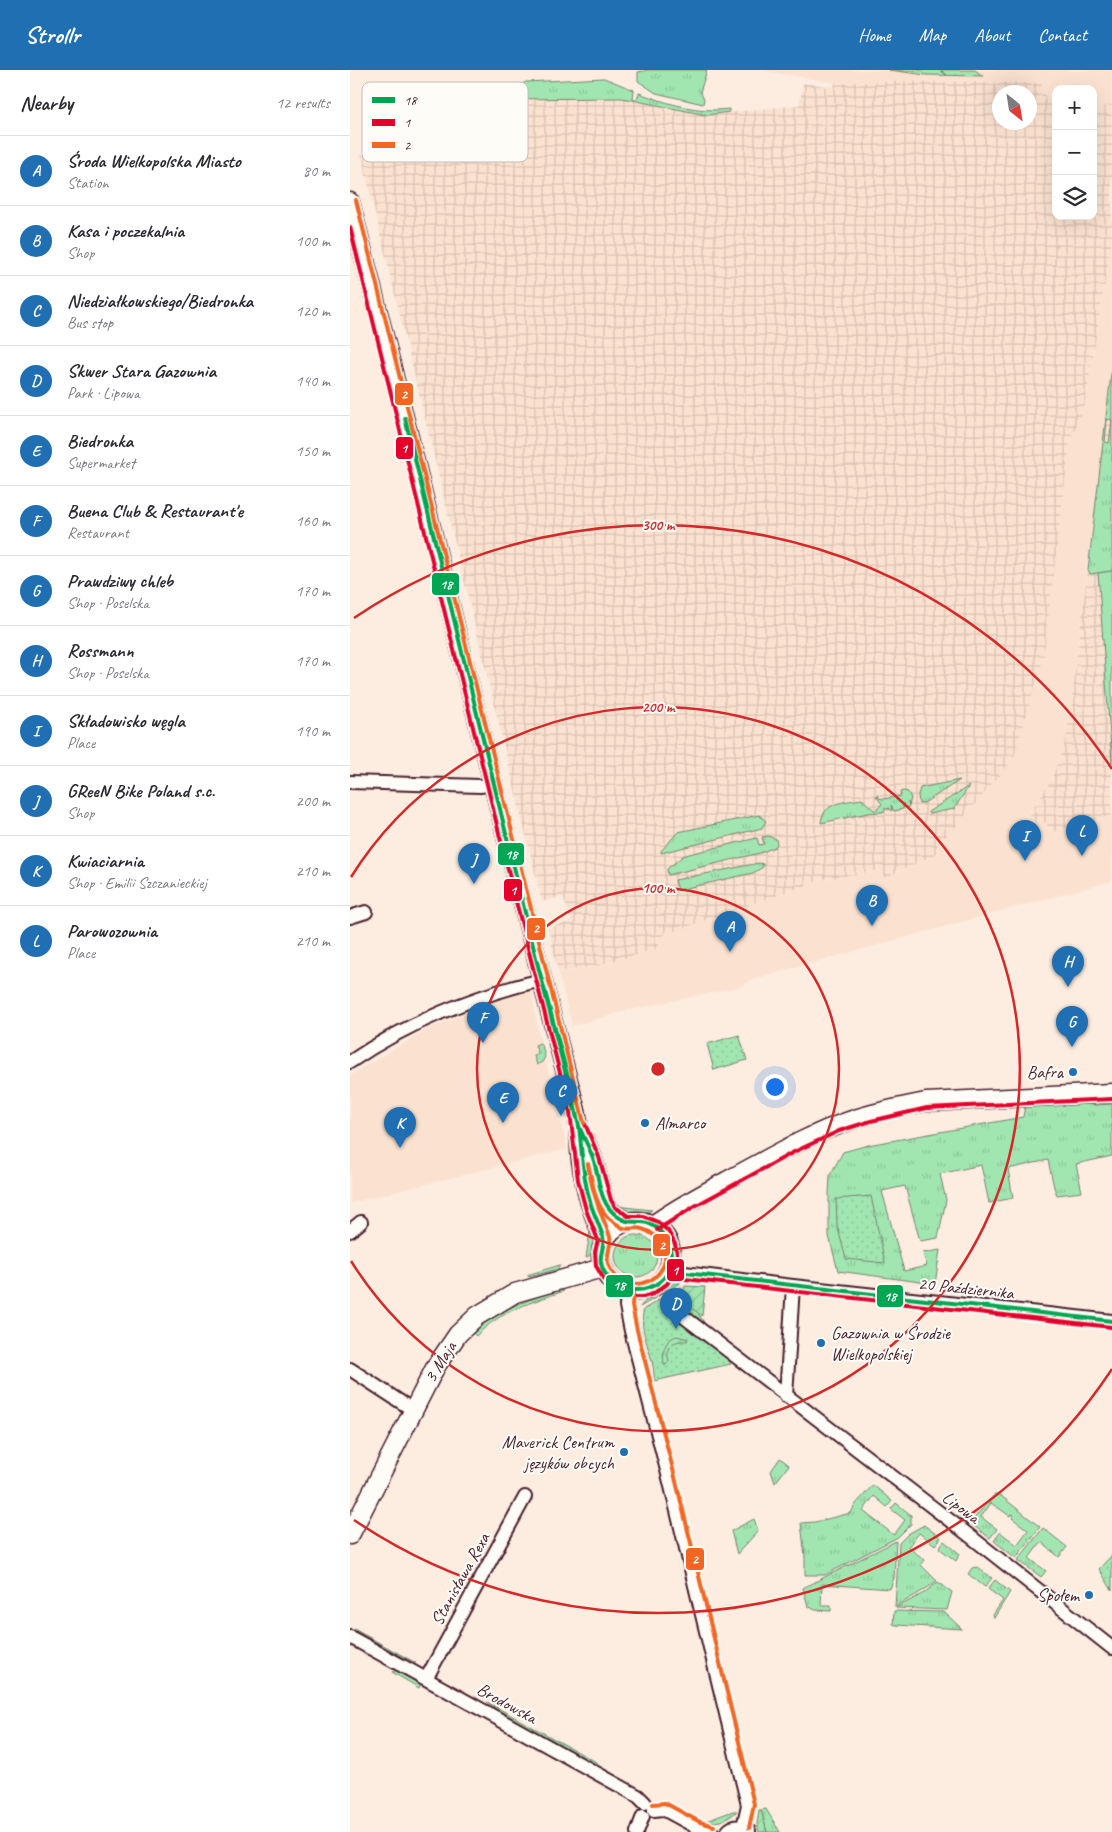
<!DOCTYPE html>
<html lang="en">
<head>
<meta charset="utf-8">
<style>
	:root { --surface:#fff; --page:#f7f7f7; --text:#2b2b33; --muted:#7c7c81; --line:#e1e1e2; --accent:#1f6fb2 }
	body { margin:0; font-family:Caveat,sans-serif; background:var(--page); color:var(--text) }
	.controls { position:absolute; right:15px; top:15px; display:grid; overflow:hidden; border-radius:10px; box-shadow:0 5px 20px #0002 }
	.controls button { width:45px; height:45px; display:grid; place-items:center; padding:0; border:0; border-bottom:1px solid var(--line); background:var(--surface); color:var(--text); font:25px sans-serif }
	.compass { position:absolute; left:642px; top:15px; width:45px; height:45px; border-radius:50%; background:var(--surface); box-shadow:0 5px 20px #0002; rotate:150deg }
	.you { position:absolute; left:424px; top:1016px; width:18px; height:18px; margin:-12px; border:4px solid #fff; border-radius:50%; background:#1a73e8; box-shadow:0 0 0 8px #1a73e833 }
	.badge { display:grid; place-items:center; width:32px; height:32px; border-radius:50%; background:var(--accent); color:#fff; font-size:16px; font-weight:700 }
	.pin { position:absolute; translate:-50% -41px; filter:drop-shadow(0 1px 2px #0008) }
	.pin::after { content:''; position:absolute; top:26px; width:18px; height:15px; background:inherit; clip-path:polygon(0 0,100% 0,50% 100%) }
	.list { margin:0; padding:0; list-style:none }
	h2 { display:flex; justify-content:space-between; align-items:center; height:65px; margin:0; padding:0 20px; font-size:21px }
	h2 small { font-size:16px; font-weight:400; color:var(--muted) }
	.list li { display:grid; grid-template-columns:32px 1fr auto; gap:15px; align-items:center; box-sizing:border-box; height:70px; padding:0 20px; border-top:1px solid var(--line) }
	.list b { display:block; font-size:19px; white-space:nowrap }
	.list p { margin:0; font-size:16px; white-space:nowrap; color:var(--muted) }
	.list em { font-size:16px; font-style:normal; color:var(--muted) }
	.icon { flex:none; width:28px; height:28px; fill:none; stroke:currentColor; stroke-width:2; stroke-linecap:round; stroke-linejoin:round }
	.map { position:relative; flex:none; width:762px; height:1762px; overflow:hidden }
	header { display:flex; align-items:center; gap:30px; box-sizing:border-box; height:70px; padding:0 25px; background:var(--accent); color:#fff }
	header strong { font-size:24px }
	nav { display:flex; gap:28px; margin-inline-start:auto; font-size:18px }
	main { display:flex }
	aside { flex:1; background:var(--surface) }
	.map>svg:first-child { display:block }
	.built { fill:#fbe2d0 }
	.industrial { fill:url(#industrial-grid); fill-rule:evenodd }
	.grass { fill:url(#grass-tufts); stroke:#76826e; fill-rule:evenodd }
	.park { fill:url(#park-dots); stroke:#76826e }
	.garden { fill:url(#garden-furrows); stroke:#76826e }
	.pitch { fill:#a1e6b1; stroke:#76826e }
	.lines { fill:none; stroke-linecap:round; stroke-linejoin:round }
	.street-casing { stroke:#4a1f2b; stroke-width:16 }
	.secondary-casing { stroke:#4a1f2b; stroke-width:21 }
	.street { stroke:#fdfcf7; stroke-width:12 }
	.secondary { stroke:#fdfcf7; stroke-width:18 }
	.bus-1-casing { stroke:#fdfcf7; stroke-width:8 }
	.bus-2-casing { stroke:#fdfcf7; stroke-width:8 }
	.bus-3-casing { stroke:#fdfcf7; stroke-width:8 }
	.bus-1 { stroke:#00a651; stroke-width:4 }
	.bus-2 { stroke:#e4002b; stroke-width:4 }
	.bus-3 { stroke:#f26522; stroke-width:4 }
	.ring { fill:none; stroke:#d62828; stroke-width:2.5 }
	.poi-dot { fill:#1f6fb2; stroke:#fdfcf7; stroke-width:2 }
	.labels { text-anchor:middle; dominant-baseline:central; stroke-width:4; stroke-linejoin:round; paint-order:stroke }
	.poi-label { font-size:18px; fill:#4a1f2b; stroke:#fdfcf7; text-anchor:end }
	.street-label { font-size:18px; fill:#4a1f2b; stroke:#fdfcf7 }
	.key { fill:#fdfcf7; stroke:#c7baba; stroke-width:1 }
	.key-label { font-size:14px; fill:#4a1f2b }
	.centre { fill:#d62828; stroke:#fdfcf7; stroke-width:2.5 }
	.ring-label { font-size:15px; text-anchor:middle; font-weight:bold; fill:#d62828; stroke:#fdfcf7; stroke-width:4; stroke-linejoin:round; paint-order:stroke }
	.line-badge { stroke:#fdfcf7; stroke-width:2 }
	.badge-label { font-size:14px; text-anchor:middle; font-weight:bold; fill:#fff }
</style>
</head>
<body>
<header>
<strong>Strollr</strong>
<nav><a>Home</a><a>Map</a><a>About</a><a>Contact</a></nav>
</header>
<main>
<aside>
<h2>Nearby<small>12 results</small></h2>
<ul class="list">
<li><span class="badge">A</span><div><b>Środa Wielkopolska Miasto</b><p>Station</p></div><em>80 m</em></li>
<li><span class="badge">B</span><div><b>Kasa i poczekalnia</b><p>Shop</p></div><em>100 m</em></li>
<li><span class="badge">C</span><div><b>Niedziałkowskiego/Biedronka</b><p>Bus stop</p></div><em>120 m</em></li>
<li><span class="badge">D</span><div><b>Skwer Stara Gazownia</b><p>Park · Lipowa</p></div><em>140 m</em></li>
<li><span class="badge">E</span><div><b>Biedronka</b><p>Supermarket</p></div><em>150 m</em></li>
<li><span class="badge">F</span><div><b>Buena Club &amp; Restaurant'e</b><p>Restaurant</p></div><em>160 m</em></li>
<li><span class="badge">G</span><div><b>Prawdziwy chleb</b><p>Shop · Poselska</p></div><em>170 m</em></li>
<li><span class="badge">H</span><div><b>Rossmann</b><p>Shop · Poselska</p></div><em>170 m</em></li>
<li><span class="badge">I</span><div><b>Składowisko węgla</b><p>Place</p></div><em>190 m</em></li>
<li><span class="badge">J</span><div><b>GReeN Bike Poland s.c.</b><p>Shop</p></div><em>200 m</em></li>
<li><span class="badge">K</span><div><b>Kwiaciarnia</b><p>Shop · Emilii Szczanieckiej</p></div><em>210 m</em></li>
<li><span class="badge">L</span><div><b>Parowozownia</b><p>Place</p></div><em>210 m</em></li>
</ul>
</aside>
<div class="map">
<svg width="762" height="1762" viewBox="0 0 762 1762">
	<defs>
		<pattern id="industrial-grid" width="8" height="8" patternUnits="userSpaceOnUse" patternTransform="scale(1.25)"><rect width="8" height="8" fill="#fbe2d0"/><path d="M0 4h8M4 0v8" fill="none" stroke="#d9c1b3"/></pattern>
		<pattern id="grass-tufts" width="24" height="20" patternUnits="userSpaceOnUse" patternTransform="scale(1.25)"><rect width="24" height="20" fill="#a1e6b1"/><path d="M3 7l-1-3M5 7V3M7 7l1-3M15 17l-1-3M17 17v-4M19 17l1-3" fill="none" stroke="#8cc598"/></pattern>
		<pattern id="park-dots" width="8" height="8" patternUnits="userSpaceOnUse" patternTransform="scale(1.25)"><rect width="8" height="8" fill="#a1e6b1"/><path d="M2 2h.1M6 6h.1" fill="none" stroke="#8cc598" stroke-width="1.8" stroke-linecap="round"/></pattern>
		<pattern id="garden-furrows" width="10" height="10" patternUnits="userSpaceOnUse" patternTransform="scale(1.25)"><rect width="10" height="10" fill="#a1e6b1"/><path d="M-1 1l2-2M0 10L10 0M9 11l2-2" fill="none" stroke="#8cc598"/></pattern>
	</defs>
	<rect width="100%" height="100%" fill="#fcede0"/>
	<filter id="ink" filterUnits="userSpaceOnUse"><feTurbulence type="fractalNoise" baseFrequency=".02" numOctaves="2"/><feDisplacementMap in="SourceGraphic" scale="10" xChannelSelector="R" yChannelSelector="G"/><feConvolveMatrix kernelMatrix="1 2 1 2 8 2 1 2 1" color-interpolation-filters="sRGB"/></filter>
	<g filter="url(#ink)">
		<!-- built -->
		<path class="built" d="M409,0h353v35l-19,2v-18h-37l-1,23 -8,-9 -6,-20 -133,-2 -73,2z
			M762,171v125l-41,340 -6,36 -14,38 -32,50 27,-7 4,10 62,-18v66l-359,98 -13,8 -111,23 -57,16 -14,-54 38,-6 64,-18 -2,-11 163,-57 59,-10 6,8 51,-24 1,-12 13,-11 119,-389 14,-34z
			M181,921l7,38 29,120 -217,54v-127l13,-9 65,-38 67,-29z"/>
		<!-- industrial -->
		<path class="industrial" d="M558,11l133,2 6,20h6l3,8v105h37v-109l19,-2v136l-28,168 -14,33 -27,218 -30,100 -62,72 -13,10 -1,12 -52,24 -5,-8 -59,10 -163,57 2,11 -64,18 -38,6 -10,-44 23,-7 -8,-25 -21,6 -181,-747 73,-15 -1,-54 12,-1 6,5 33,-1 1,4 56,6 81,-1 84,17 93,-10 4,-22 31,4 1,-4zM650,22h30v30h-30z
			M762,296v205l-14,2 14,190v52l-62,18 -4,-10 -27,7 32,-50 14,-38 6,-36z"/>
		<!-- grass -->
		<path class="grass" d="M298,0h59l-7,22 4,7 -1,5 -47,-11 -18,-12v-9z
			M539,0h50l8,5 -6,-5h34l8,6 -57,-1z
			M254,8l30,12 -1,9h4l2,-6c30,11 58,20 90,16v3l-23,3 -84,-17 -122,1 -10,-7 1,-7 5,-2 2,2v7h9l19,-10z
			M762,296v205l-22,3 -2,-4zM757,349l5,1 -3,23 -4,-1z
			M610,710l-36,23 -5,1 -1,-9 2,-7z
			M619,716l-15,23 -25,5 -1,-2z
			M554,721l4,1 3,6 -2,8 -1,-4 1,5 -5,1 -1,-5v6l-9,2 -3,-6 1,6 -4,-3v2l-3,-2v3h-2v1l-15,1 -47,10c2,-21 23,-21 41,-24l13,12 7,-7 -6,-8 2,-1 1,3 4,1 18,-3 -1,-4z
			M409,745l7,6 -4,7 -101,25v-2l17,-19z
			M418,766l8,3 1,5 -2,3 -15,6 -92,22 -1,-6 16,-13 6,-2 68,-16 2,7 5,-1 -2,-7z
			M409,793l4,1v3l-10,6 -75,17 -3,-10z
			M190,973l2,2 3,12 -3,5 -5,3 -3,-9 4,-2 -3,-9z
			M721,1032l24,3 17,-1v52l-36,8 6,28 -25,3 -3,-8 -6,-27 -40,9 5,29 -24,5 -8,-38 -41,9 6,26 -8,38 -18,3 -15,-55 -23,5 22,80 23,-5 -4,-13 17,-3 -5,34 -97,-13 -9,-35v-41l1,-20 13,-23 25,-7 155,-28 2,-12z
			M265,1136l37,4c-13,6 -25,4 -37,-4z
			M241,1155c5,12 8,25 -5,33z
			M265 1186a21 21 0 1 1 42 0a21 21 0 1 1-42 0Z
			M210,1195l-2,4 -29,8 -2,-2z
			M332,1212l-42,25c7,-10 29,-24 42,-25z
			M213,1220l1,1c-32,11 -64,20 -88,45l-3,-3c25,-24 57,-35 90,-43z
			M287,1245l16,64h-2l-14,-55z
			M430,1388l9,7 -14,18 -4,-12z
			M523,1415l19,16 -5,6 -13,-11 -11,15 31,24 11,-15 -14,-11 5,-6 15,12v9l-13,13 -73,38h-20v-18l-4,-34 14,-1 36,-9 4,-8z
			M644,1425h6l40,32 -24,31 -22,-17 6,-9 17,13 11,-15 -16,-12 2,-3 -3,-1 -1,2 -19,-13 -10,14 16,12 -7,9 -20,-15z
			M404,1449l4,12 -21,23 -6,-23z
			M574,1455l17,13 -6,7 -16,-12 -11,14 17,13 -4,5 16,16 -13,9 -29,17 4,-64 9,-9z
			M693,1458l24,19 -8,10 -18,-15 -12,16 17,13 -5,6 -23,-17z
			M546,1471l-2,37 -4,11 -68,-5 -1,21h10v6l-16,-1 -7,-4 -5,-18z
			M594,1471l16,13 -4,7 -17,-13z
			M627,1497l15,11 -7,9 -17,-13 4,-6z
			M645,1510l15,12 -16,26 -1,-3 10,-15 -15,-11z
			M588,1512l14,10 -5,18 -51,-2 28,-15z
			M544,1541l50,1 18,17 -66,-4 -3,-1z
			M4,1559l62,34 -8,-3 -54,-30z
			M47,1600l24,14 -2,4 -27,-16z
			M137,1632l111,61 -1,2 -98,-54z
			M416,1739l14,23h-13l-6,-22z"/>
		<!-- park -->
		<path class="park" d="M389,965l8,25 -33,10 -7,-26z
			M521,1126l14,67 -39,-4 -9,-34 -1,-26z
			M331,1217l50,77 -77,17c2,-24 -17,-49 -10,-72z
			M762,1485v35l-13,-21z"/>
		<!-- garden -->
		<path class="garden" d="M335,1216l20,1 -3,29 -21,-16z
			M327,1266l11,3 -1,2c-14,-1 -23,5 -18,20l-4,5c-4,-11 -1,-27 12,-30z
			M409,1740h2l6,22h-8l-2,-8z
			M383,1741h4c-8,8 -19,13 -31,10z"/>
		<!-- pitch -->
		<path class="pitch" d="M762,501v192l-14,-190z"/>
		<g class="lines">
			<defs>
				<path id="street" d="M0,712l130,4 14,-2
					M0,847l16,-5
					M0,992c57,-39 125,-67 192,-82
					M0,1161l11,-9
					M318,1201l125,15 319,35
					M277,1221l-1,15 5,25 38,147 79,327 -5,22
					M325,1240l286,219 151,119
					M0,1299l63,41
					M436,1326l7,-110
					M0,1567l288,159 7,7
					M76,1609l99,-182
					M304,1740l9,-1 35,19 14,4
					M287,1762l6,-16
					M377,1762c6,-8 15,-6 22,-1"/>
				<path id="secondary" d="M0,132c78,302 146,607 226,909 4,17 3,34 5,50 4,27 11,55 24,78
					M234,1068l9,21 12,44 5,8 16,11
					M251 1186a35 35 0 1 1 70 0a35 35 0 1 1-70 0Z
					M303,1155c25,-18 52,-32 79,-47 39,-21 78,-44 120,-58 23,-8 49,-13 74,-18l186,-9
					M0,1465l86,-169 22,-32 19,-18 38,-23 87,-25"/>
			</defs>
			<!-- street casing -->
			<use href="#street" class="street-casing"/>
			<!-- secondary casing -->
			<use href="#secondary" class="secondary-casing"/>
			<!-- street -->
			<use href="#street" class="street"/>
			<!-- secondary -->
			<use href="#secondary" class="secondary"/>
			<defs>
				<path id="bus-1" d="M55,348l81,333
					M55,348l81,333
					M136,681l50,207
					M136,681l50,207
					M186,888l33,123 10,45
					M186,888l43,168
					M229,1056c4,11 10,21 14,32 7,20 5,44 24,58 9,7 14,5 25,6 14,1 24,14 28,27 10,38 -44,57 -65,24 -10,-16 1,-25 -2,-36 -4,-14 -11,-26 -14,-39 -7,-26 -7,-46 -10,-72z
					M318,1201l444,50"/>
				<path id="bus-2" d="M0,157l162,659 58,226 8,68 8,30 12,30 -3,12 1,14 10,17 15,12 12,2h10l10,-3 14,-10 8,-12 3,-14 -3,-14 -7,-13 -10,-9 -15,-6h-15l-13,-9 -4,-7 -12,-43 -14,-33
					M307,1160l38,-24 99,-54 45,-21 32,-10 56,-13 185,-9
					M317,1207l444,50"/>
				<path id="bus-3" d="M6,130l228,923
					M238,1094c4,15 6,37 17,50 3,5 13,11 18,14 6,2 13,-1 19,1 17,5 30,25 19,41 -13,21 -46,18 -53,-7 -2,-10 4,-17 2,-26 -3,-10 -8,-19 -11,-29 -5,-14 -9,-29 -11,-44z
					M283,1221l-1,15 5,24 38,147 79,327 -5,24
					M303,1734l12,-1 35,19 14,4"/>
			</defs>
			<!-- bus-1 casing -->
			<use href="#bus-1" class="bus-1-casing"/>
			<!-- bus-2 casing -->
			<use href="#bus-2" class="bus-2-casing"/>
			<!-- bus-3 casing -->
			<use href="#bus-3" class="bus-3-casing"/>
			<!-- bus-1 -->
			<use href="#bus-1" class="bus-1"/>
			<!-- bus-2 -->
			<use href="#bus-2" class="bus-2"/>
			<!-- bus-3 -->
			<use href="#bus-3" class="bus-3"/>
		</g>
	</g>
	<!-- distance rings -->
	<g class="ring">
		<circle cx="308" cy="999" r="181"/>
		<path d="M1 807A362 362 0 1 1 1 1191"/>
		<path d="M762 1299A544 544 0 0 1 4 1450M4 548A544 544 0 0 1 762 699"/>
	</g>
	<!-- markers -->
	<g class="poi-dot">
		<circle cx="723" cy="1002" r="5"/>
		<circle cx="295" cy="1053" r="5"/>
		<circle cx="471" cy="1273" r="5"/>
		<circle cx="274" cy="1382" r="5"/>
		<circle cx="739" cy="1525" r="5"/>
	</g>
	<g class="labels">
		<!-- poi labels -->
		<g class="poi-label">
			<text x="713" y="1002">Bafra</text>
			<text x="305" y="1053" text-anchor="start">Almarco</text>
			<text x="481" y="1263" text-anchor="start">Gazownia w Środzie<tspan x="481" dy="21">Wielkopolskiej</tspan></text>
			<text x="264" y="1372">Maverick Centrum<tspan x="264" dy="21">języków obcych</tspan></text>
			<text x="729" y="1525">Społem</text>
		</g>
		<!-- street labels -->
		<g class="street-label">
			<text transform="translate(616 1218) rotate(6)">20 Października</text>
			<text transform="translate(90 1292) rotate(-58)">3 Maja</text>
			<text transform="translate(611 1437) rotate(37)">Lipowa</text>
			<text transform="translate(110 1509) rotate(-61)">Stanisława Rexa</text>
			<text transform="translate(157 1633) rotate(29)">Brodowska</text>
		</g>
	</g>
	<!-- legend -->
	<rect x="12" y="12" width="166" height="80" rx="8" class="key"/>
	<rect x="22" y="27" width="23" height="6" fill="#00a651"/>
	<rect x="22" y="49" width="23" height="7" fill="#e4002b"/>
	<rect x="22" y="72" width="23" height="6" fill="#f26522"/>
	<g class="key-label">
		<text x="54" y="35">18</text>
		<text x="54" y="57">1</text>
		<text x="54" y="80">2</text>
	</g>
	<circle cx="308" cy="999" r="8" class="centre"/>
	<g class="ring-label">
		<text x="308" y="460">300 m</text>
		<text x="308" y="642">200 m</text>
		<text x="308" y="823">100 m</text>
	</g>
	<g class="line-badge">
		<rect x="44" y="312" width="20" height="24" rx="5" fill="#f26522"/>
		<rect x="45" y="366" width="19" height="24" rx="5" fill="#e4002b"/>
		<rect x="81" y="502" width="29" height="24" rx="5" fill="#00a651"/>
		<rect x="147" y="772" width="28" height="24" rx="5" fill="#00a651"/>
		<rect x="153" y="808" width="20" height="24" rx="5" fill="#e4002b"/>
		<rect x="176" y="847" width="20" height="24" rx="5" fill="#f26522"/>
		<rect x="302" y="1163" width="19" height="24" rx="5" fill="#f26522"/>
		<rect x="316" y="1188" width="19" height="24" rx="5" fill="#e4002b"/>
		<rect x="255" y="1204" width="29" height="24" rx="5" fill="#00a651"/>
		<rect x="526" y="1214" width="28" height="24" rx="5" fill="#00a651"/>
		<rect x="335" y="1477" width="20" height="24" rx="5" fill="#f26522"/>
	</g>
	<g class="badge-label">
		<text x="54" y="329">2</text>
		<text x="54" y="383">1</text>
		<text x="96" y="519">18</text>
		<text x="161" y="789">18</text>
		<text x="163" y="825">1</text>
		<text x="186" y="863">2</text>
		<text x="312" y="1180">2</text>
		<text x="325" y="1205">1</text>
		<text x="269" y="1220">18</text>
		<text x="540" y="1231">18</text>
		<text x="345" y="1494">2</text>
	</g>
</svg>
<div class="controls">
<button>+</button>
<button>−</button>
<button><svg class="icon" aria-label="layers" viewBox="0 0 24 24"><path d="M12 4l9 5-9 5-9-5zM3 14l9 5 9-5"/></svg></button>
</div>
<svg class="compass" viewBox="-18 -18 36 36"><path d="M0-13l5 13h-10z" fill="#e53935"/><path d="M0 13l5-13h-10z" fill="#7c7c81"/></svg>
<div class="you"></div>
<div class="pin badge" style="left:380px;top:882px">A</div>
<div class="pin badge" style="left:522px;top:856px">B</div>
<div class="pin badge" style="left:211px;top:1046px">C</div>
<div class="pin badge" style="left:326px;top:1259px">D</div>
<div class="pin badge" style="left:153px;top:1053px">E</div>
<div class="pin badge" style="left:133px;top:973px">F</div>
<div class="pin badge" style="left:722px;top:977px">G</div>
<div class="pin badge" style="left:718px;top:917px">H</div>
<div class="pin badge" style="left:675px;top:791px">I</div>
<div class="pin badge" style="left:124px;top:814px">J</div>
<div class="pin badge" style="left:50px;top:1078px">K</div>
<div class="pin badge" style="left:732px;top:786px">L</div>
</div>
</main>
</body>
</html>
